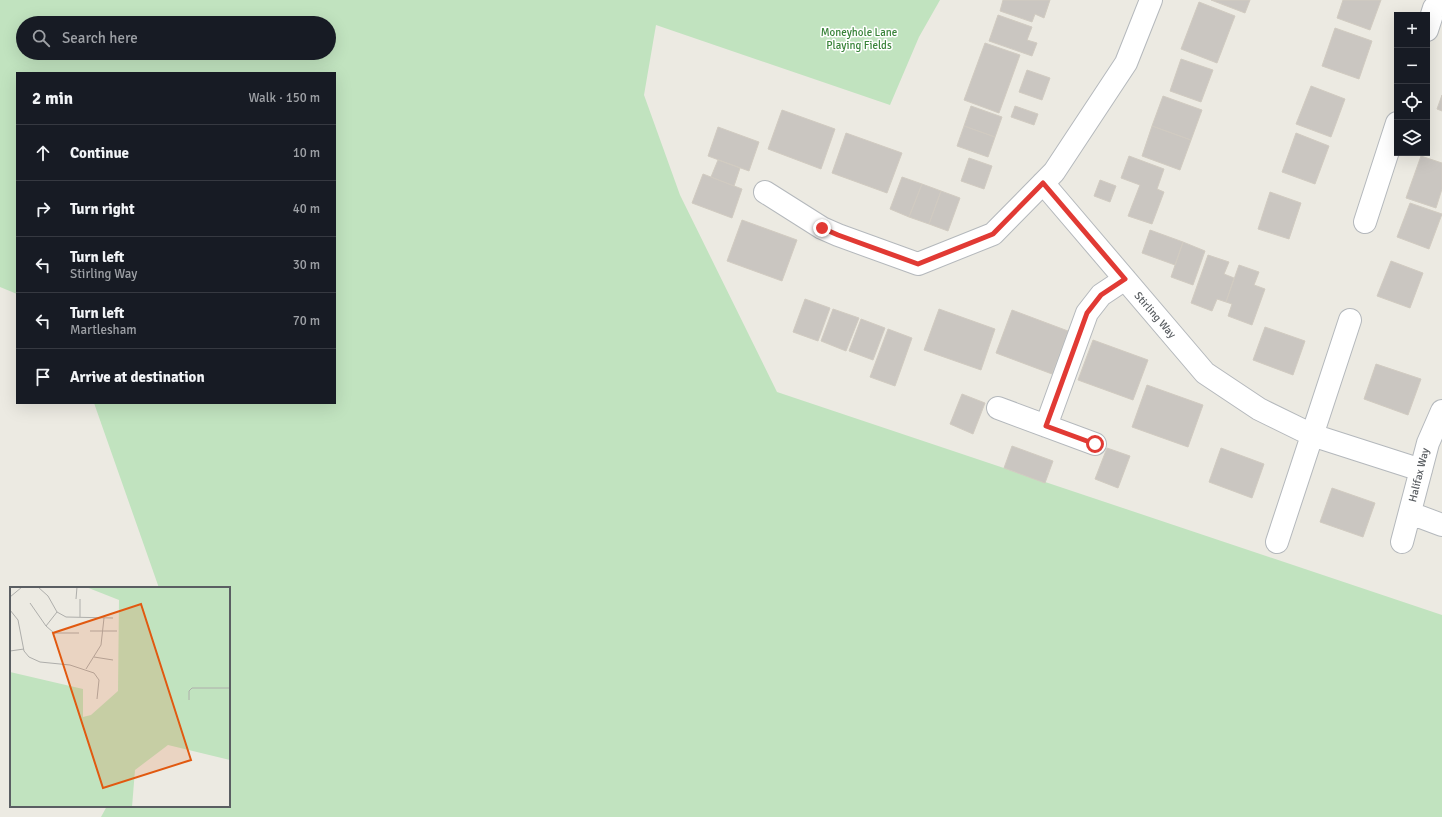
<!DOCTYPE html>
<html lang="en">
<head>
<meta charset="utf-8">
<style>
	:root { --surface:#171b24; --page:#242831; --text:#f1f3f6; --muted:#9ea1a6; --line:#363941 }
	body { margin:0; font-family:Signika,sans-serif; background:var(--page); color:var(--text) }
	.controls { position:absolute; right:12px; top:12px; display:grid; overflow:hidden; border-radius:0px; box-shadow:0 4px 16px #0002 }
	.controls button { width:36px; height:36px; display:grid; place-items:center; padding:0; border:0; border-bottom:1px solid var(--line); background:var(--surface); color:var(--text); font:20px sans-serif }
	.stop { position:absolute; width:12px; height:12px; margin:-9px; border:3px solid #e13a34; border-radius:50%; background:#fff }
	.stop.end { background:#e13a34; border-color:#fff; box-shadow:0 1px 4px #0008 }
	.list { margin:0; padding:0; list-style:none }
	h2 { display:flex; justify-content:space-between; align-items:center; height:52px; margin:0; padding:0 16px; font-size:17px }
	h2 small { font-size:13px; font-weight:400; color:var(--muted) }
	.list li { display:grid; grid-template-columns:26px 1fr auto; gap:12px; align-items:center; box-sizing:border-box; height:56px; padding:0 16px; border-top:1px solid var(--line) }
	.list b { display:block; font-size:15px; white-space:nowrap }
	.list p { margin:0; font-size:13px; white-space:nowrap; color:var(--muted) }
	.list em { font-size:13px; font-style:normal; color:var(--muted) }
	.icon { flex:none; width:22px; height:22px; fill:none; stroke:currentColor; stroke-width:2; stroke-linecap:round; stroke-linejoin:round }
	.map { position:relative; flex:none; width:1442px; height:817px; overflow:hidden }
	.search { position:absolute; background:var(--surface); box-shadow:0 4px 16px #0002; left:16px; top:16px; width:320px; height:44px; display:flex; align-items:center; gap:10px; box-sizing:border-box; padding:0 14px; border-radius:22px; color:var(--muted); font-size:15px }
	.panel { position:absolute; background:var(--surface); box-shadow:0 4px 16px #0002; left:16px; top:72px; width:320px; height:332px; border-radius:0px }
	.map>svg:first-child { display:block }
	.green { fill:#c1e3bf; fill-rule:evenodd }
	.building { fill:#cac6c1; stroke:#d1cbc1 }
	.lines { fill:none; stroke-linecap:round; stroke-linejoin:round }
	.minor-casing { stroke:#b4b8bc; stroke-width:24 }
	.minor { stroke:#fff; stroke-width:22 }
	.route { stroke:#e13a34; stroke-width:5 }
	.labels { text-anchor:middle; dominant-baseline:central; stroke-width:3; stroke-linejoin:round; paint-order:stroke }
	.park-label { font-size:11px; fill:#398339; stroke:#fff }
	.street-label { font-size:11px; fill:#5a5e62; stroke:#fff }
	.inset-road { fill:none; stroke:#aeaeab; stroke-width:1 }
	.view { fill:#e15910; fill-opacity:0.15; stroke:#e15910; stroke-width:2 }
	.inset-edge { fill:none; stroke:#5a5e62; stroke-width:2 }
</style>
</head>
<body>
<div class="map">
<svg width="1442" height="817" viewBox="0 0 1442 817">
	<rect width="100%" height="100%" fill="#eceae2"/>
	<!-- green -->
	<path class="green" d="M0,0h940l-21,37 -29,68 -234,-80 -12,70 36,100 97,197 665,223v202h-1341l6,-11h122v-218h-70l-65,-185h241v-330h-318v221l-17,-7zM23,23h306v30h-306z"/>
	<!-- building -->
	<path class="building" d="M1003,0h47l-6,18 -9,-4 -3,8 -32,-11z
		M1211,0h39l-5,13z
		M1343,0h38l-11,30 -33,-12z
		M1199,2l36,14 -18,47 -36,-14z
		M998,15l34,12 -5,13 10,3 -5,13 -43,-15z
		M1335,28l37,13 -13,38 -37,-13z
		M985,43l35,12 -21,58 -35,-13z
		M1181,59l32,11 -12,32 -31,-11z
		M1027,70l23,8 -8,22 -23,-8z
		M1311,86l34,13 -14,38 -35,-13z
		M1442,95v16l-5,-2z
		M1163,96l39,14 -11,30 -39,-14z
		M971,106l31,11 -7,20 -31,-11z
		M1015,106l23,8 -4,11 -23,-8z
		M782,110l53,19 -14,40 -53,-20z
		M964,126l31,11 -7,20 -31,-11z
		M1152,126l39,14 -11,30 -38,-14z
		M718,127l41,15 -10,29 -41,-15z
		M846,133l56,20 -15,40 -55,-20z
		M1296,133l33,13 -14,38 -33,-12z
		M1129,156l35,13 -7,20 7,3 -12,32 -24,-8 12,-31 -19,-7z
		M1421,156l21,7v26l-6,19 -30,-10z
		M969,158l23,8 -8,23 -23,-8z
		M718,160l22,8 -6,18 -23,-9z
		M703,174l39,15 -10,29 -40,-15z
		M902,177l20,7 -13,33 -19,-8z
		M1100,180l16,6 -6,16 -16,-6z
		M922,184l19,7 -12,33 -20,-7z
		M941,191l19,7 -12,33 -19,-7z
		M1270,192l31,11 -12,36 -31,-10z
		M1410,203l32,11 -13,35 -32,-12z
		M742,220l55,20 -15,41 -55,-20z
		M1150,230l33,12 -8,23 -33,-12z
		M1183,242l22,9 -12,34 -22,-8z
		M1208,255l21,7 -5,12 10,4 -8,24 -9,-3 -5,12 -21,-8z
		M1391,261l32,12 -13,35 -33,-12z
		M1239,265l20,7 -5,13 11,4 -13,36 -24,-9 4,-12 -6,-2z
		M805,299l25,9 -12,33 -25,-9z
		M833,309l26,9 -13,33 -25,-10z
		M939,309l56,20 -14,41 -57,-20z
		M1012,310l56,21 -16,43 -56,-21z
		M861,319l24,9 -12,32 -24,-9z
		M1265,327l40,14 -12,34 -40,-15z
		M888,329l24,9 -17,48 -25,-9z
		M1093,340l55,20 -15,40 -55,-20z
		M1376,364l45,15 -13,36 -44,-16z
		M1147,385l56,20 -15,42 -56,-20z
		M962,394l23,9 -12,31 -23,-10z
		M1012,446l41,15 -8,22 -41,-15z
		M1107,448l23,8 -12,32 -23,-9z
		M1221,448l43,16 -12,34 -43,-16z
		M1332,488l43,15 -12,34 -43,-15z"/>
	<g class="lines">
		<defs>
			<path id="minor" d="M1427,30l7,-22 8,-5
				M1043,183l162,190 54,36 53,26 109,35
				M765,192l57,36 16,7 80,29 75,-30 61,-62 72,-109 25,-63
				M1365,222l32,-99
				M998,408l97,36
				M1046,426l41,-113 14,-18 24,-16
				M1410,513l32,12
				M1277,542l73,-222
				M1402,542l26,-99 14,-32"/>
		</defs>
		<!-- minor casing -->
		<use href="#minor" class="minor-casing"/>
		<!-- minor -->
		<use href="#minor" class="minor"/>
	</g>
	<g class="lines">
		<!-- route -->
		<path class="route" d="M822,228l16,7 80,29 75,-30 50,-51 82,96 -24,16 -14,18 -41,113 49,18"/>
	</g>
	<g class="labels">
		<!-- park labels -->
		<g class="park-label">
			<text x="859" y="32">Moneyhole Lane<tspan x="859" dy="13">Playing Fields</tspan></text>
		</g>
		<!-- street labels -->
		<g class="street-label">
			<text transform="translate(1155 315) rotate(49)">Stirling Way</text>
			<text transform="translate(1419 475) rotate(-76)">Halifax Way</text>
		</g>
	</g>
	<!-- overview -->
	<g transform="translate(10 587)">
		<rect width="220" height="220" fill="#eceae2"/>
		<path d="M76,0h144v173l-62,-15 -33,25 -3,37h-122v-135l73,17v28l8,-2 27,-24 1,-91z" fill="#c1e3bf"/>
		<path class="inset-road" d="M28,0l10,9 9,16 9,5 47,1M0,10l12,-10M66,12l1,-12M20,16l16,23 8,7h25M0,23l8,10 6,31 5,6 11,5 30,3 24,8 5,7 -2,19M70,30v-18M36,39l11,-14M80,44h27M0,64l14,-2M84,70l19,3M76,82l15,-24 3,-27M179,113v-9l3,-3h38"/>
		<path class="view" d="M131,17l50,156 -88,28 -50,-155z"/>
		<rect width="220" height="220" class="inset-edge"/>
	</g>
</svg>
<div class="controls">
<button>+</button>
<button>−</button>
<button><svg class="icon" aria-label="locate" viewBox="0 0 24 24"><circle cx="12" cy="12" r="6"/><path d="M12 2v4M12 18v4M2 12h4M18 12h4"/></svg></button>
<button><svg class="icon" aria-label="layers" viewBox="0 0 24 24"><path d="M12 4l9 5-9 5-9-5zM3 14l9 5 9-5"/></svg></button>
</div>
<div class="stop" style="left:1095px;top:444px"></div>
<div class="stop end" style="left:822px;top:228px"></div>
<div class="search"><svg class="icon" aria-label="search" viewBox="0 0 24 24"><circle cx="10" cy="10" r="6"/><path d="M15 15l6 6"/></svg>Search here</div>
<section class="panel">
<h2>2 min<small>Walk · 150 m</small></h2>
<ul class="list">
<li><svg class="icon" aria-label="ahead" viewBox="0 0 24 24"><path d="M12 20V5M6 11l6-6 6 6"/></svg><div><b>Continue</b></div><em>10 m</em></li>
<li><svg class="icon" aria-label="right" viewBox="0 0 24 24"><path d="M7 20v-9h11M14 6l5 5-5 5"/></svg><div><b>Turn right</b></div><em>40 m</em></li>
<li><svg class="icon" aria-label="left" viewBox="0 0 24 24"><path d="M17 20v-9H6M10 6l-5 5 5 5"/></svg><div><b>Turn left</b><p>Stirling Way</p></div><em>30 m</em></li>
<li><svg class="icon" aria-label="left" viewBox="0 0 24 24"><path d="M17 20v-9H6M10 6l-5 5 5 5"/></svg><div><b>Turn left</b><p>Martlesham</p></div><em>70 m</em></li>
<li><svg class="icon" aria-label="arrive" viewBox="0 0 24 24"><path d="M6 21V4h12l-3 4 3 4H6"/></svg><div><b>Arrive at destination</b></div></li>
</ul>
</section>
</div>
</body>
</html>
